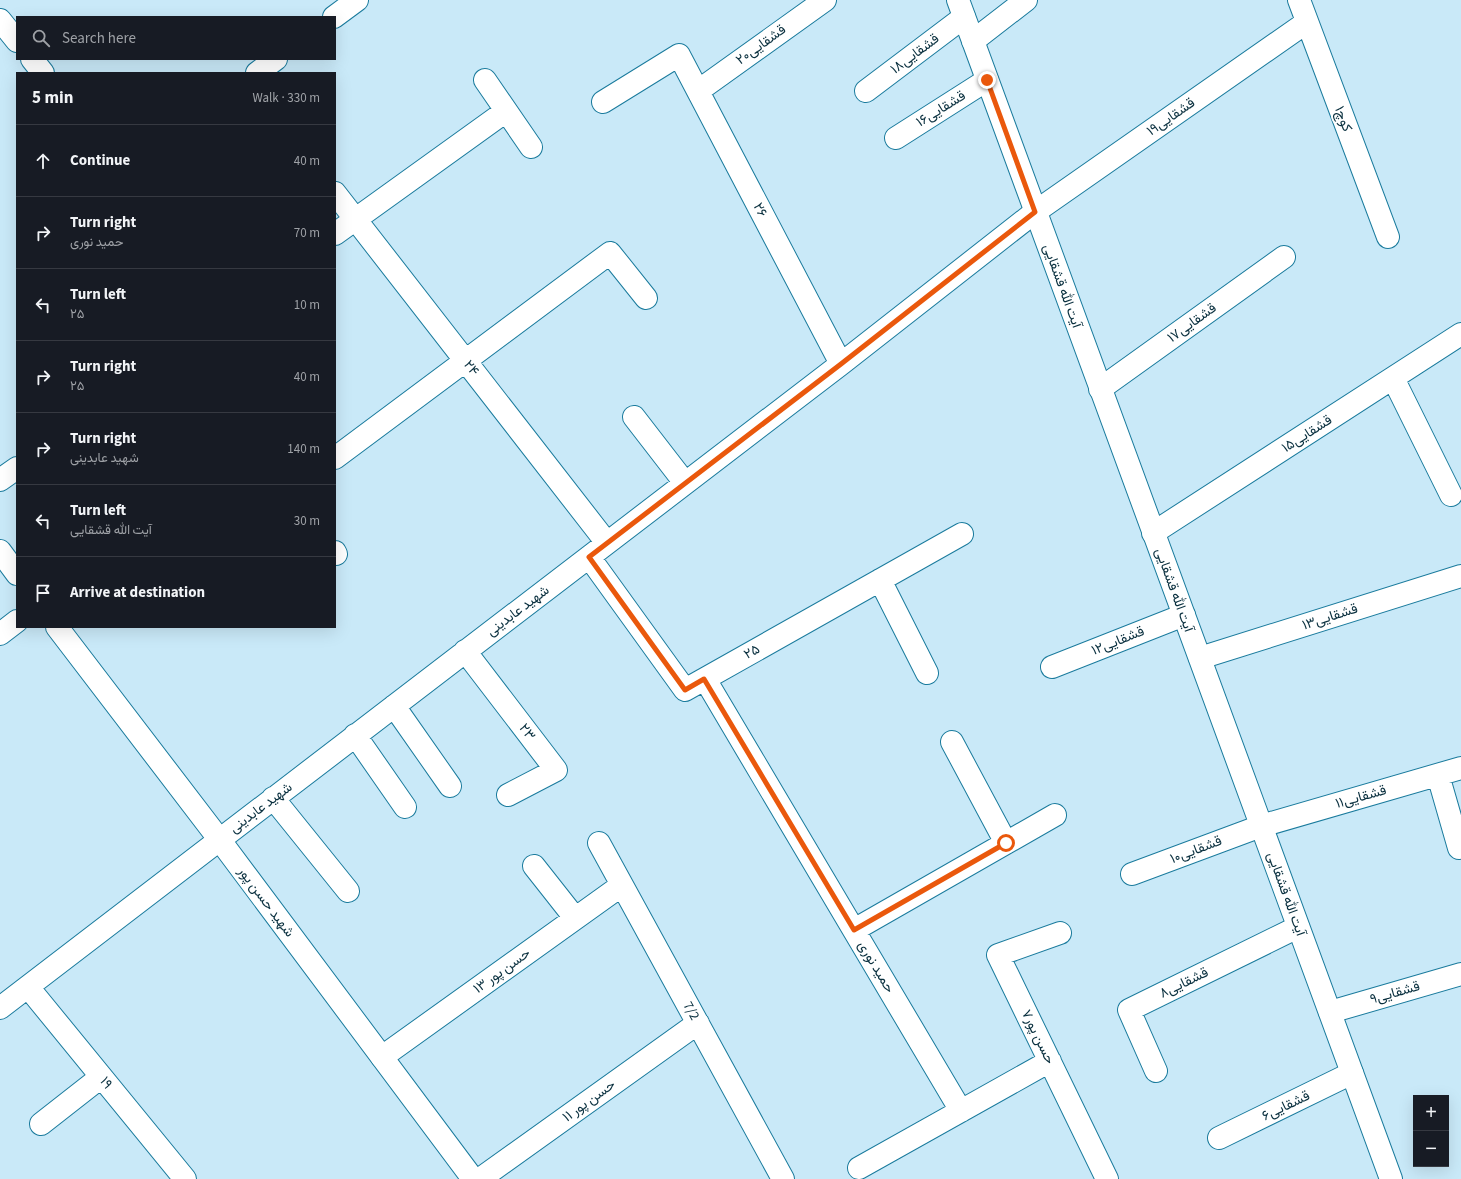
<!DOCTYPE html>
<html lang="en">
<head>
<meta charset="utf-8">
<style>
	:root { --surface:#171b24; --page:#20242c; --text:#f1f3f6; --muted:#9ea1a6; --line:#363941 }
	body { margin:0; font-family:"Source Sans 3",Vazirmatn,sans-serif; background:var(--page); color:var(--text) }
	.controls { position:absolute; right:12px; bottom:12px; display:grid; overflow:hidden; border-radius:0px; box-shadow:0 4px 16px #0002 }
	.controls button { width:36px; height:36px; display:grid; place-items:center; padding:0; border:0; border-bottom:1px solid var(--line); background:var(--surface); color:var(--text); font:20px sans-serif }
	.stop { position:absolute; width:12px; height:12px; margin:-9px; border:3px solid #ea580c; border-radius:50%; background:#fff }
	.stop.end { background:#ea580c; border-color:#fff; box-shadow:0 1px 4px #0008 }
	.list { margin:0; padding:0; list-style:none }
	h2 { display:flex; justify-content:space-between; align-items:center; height:52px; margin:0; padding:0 16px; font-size:17px }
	h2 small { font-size:13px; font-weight:400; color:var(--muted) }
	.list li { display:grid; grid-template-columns:26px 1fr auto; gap:12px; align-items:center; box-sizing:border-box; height:72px; padding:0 16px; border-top:1px solid var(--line) }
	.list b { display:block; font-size:15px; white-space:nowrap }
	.list p { margin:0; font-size:13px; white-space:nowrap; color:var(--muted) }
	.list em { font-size:13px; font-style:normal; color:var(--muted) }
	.icon { flex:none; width:22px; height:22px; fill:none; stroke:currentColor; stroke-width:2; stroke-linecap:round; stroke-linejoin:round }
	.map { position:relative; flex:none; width:1461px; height:1179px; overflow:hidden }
	.search { position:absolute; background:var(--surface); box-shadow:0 4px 16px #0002; left:16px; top:16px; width:320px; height:44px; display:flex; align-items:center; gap:10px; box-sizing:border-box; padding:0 14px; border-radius:0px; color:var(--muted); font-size:15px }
	.panel { position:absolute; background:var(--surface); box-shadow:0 4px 16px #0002; left:16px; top:72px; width:320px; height:556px; border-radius:0px }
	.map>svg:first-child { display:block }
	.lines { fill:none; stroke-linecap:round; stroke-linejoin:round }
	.street-casing { stroke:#1a7b9d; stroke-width:24 }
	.secondary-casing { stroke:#1a7b9d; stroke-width:24 }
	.street { stroke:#fff; stroke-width:22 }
	.secondary { stroke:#fff; stroke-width:22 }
	.route { stroke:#ea580c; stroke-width:5 }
	.labels { text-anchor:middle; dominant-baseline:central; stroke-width:3.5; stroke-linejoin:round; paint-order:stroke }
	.street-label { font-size:14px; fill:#0a303f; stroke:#fff }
</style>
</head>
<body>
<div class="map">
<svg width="1461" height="1179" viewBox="0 0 1461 1179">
	<rect width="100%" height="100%" fill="#c9e9f8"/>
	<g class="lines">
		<defs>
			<path id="street" d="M1299,0l89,237
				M334,17l23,-17
				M0,20l17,21
				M973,41l53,-41
				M32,59l11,14
				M257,73l19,-14
				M485,80l46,67
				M698,91l127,-91
				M866,91l98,-74
				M603,102l76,-47 162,309
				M896,138l91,-58
				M335,193l272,350
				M335,234l171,-123
				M1393,378l58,117
				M1100,389l184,-132
				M634,417l51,66
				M335,458l275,-205 36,45
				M0,480l17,-12
				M1153,533l308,-199
				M335,552l1,2
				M589,557l96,133 277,-156
				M880,580l47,93
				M0,634l17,-13
				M465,651l91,119 -48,25
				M1200,658l261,-82
				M1052,667l132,-52
				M705,679l256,432
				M394,706l56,80
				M355,735l50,72
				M952,742l54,101
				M1438,775l21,73
				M273,798l75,93
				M599,843l184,336
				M534,866l41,52
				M1132,874l129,-48 200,-58
				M854,930l201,-115
				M1060,933l-62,22 109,224
				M28,987l157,192
				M0,1008l841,-644 194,-152 272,-190
				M1330,1012l131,-38
				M382,1057l240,-172
				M1156,1071l-27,-61 169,-83
				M41,1124l60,-47
				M1219,1138l133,-65
				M859,1168l191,-107
				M480,1179l218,-156"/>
			<path id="secondary" d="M958,0l433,1179
				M0,551l17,23
				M57,627l162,212 254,340"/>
		</defs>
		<!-- street casing -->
		<use href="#street" class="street-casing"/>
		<!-- secondary casing -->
		<use href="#secondary" class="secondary-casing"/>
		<!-- street -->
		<use href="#street" class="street"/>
		<!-- secondary -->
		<use href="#secondary" class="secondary"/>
	</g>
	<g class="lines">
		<!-- route -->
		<path class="route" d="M987,80l48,132 -194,152 -252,193 96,133 19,-11 150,251 152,-87"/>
	</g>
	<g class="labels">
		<!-- street labels -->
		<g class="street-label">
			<text transform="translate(761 45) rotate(-36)">۲۰قشقایی</text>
			<text transform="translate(915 54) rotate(-37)">۱۸قشقایی</text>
			<text transform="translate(941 109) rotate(-32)">۱۶قشقایی</text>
			<text transform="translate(1171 117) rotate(-35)">۱۹قشقایی</text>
			<text transform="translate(1343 119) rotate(69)">کوچ۱</text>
			<text transform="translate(760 210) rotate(62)">۲۶</text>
			<text transform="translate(1062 286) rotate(70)">آیت الله قشقایی</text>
			<text transform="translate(1192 323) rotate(-36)">۱۷قشقایی</text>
			<text transform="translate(471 368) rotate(52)">۲۴</text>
			<text transform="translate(1307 434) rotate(-33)">۱۵قشقایی</text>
			<text transform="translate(1174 590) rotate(70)">آیت الله قشقایی</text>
			<text transform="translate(518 611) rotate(-37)">شهید عابدینی</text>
			<text transform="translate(1330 617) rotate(-18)">قشقایی۱۳</text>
			<text transform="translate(1118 641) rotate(-22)">قشقایی۱۲</text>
			<text transform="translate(752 652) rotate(-29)">۲۵</text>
			<text transform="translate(527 732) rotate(53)">۲۳</text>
			<text transform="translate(1361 797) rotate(-16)">۱۱قشقایی</text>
			<text transform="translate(261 808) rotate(-37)">شهید عابدینی</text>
			<text transform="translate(1196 850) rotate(-21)">۱۰قشقایی</text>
			<text transform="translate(1286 894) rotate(70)">آیت الله قشقایی</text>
			<text transform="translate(266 902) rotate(53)">شهید حسن پور</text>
			<text transform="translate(876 967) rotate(59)">حمید نوری</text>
			<text transform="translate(502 971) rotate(-36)">۱۳ حسن پور</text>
			<text transform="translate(1184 983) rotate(-26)">۸قشقایی</text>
			<text transform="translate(1395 993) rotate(-16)">۹قشقایی</text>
			<text transform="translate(691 1011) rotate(61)">7/2</text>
			<text transform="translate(1038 1037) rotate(64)">حسن پور۷</text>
			<text transform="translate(106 1083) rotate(51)">۱۹</text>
			<text transform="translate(589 1101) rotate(-36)">۱۱ حسن پور</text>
			<text transform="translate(1286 1106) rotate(-26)">۶قشقایی</text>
		</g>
	</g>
</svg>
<div class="controls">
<button>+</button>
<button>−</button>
</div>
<div class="stop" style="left:1006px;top:843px"></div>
<div class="stop end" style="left:987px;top:80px"></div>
<div class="search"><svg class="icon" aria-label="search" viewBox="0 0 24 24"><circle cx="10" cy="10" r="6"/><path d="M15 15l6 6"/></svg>Search here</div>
<section class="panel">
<h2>5 min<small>Walk · 330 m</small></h2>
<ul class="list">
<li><svg class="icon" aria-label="ahead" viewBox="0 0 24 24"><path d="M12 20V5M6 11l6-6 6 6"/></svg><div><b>Continue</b></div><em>40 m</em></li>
<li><svg class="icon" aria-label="right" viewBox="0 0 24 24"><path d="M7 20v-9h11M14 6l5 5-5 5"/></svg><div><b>Turn right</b><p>حمید نوری</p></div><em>70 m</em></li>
<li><svg class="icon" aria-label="left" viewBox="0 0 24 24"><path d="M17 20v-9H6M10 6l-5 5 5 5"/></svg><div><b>Turn left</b><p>۲۵</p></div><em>10 m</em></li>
<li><svg class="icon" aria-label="right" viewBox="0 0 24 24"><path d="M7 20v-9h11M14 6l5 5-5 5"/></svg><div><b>Turn right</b><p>۲۵</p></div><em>40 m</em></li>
<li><svg class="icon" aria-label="right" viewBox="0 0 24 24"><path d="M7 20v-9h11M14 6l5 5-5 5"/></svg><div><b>Turn right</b><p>شهید عابدینی</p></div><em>140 m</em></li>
<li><svg class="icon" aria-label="left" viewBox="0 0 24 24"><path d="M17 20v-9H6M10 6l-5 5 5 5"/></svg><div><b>Turn left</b><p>آیت الله قشقایی</p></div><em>30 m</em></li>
<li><svg class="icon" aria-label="arrive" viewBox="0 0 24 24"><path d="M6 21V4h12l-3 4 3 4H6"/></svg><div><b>Arrive at destination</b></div></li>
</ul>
</section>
</div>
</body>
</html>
